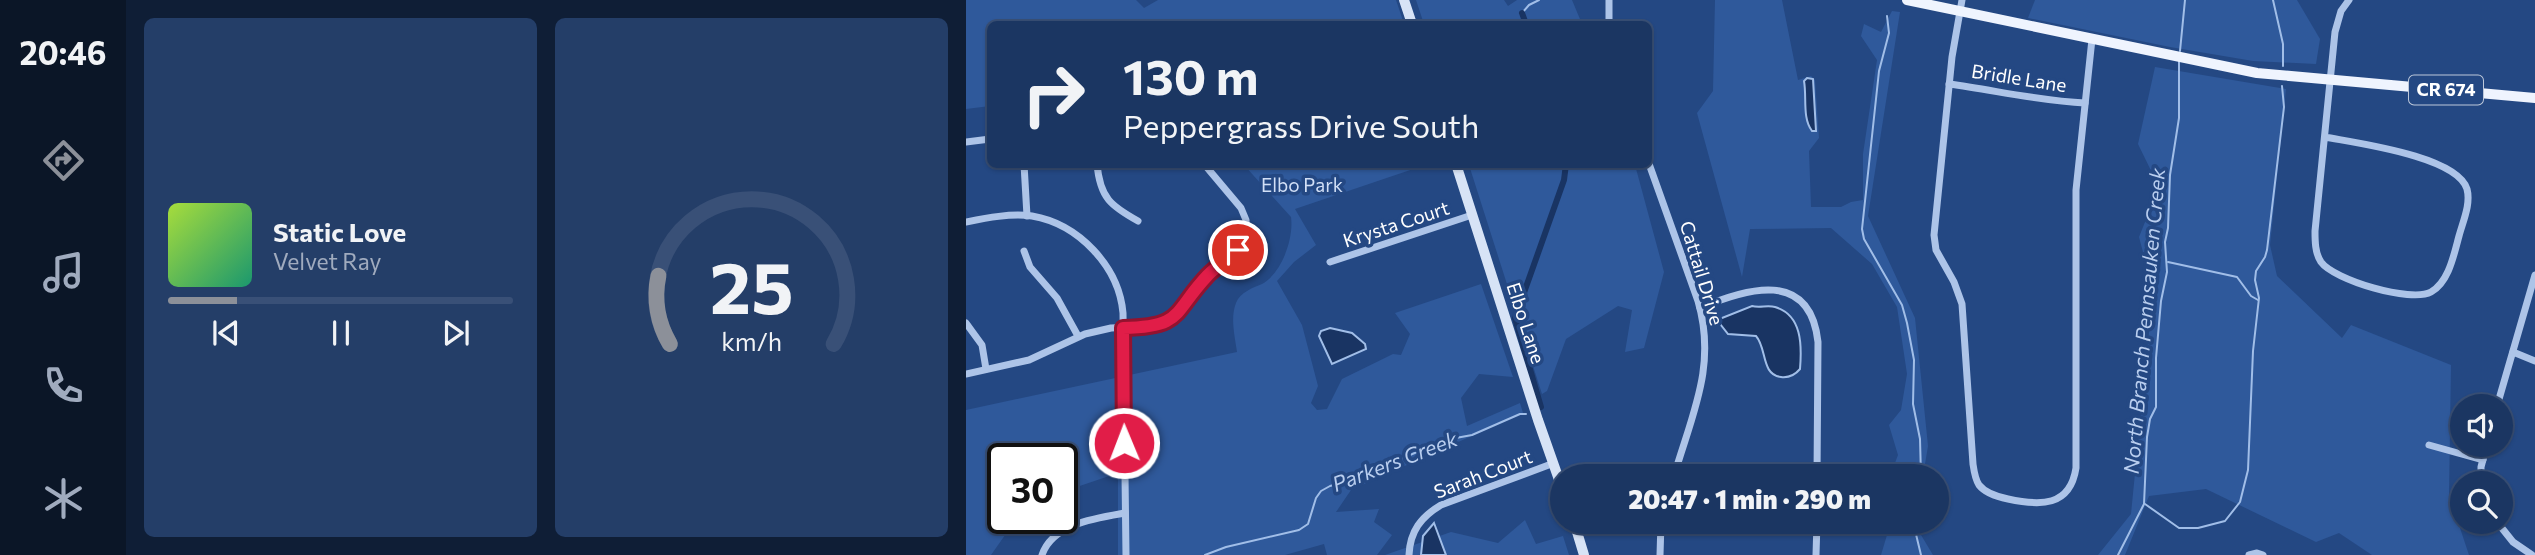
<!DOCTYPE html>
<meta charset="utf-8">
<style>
:root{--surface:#1b3662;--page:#243e68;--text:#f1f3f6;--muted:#a0abbe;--line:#395077;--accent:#8c9099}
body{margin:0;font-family:Commissioner,sans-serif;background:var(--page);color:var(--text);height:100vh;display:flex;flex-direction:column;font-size:26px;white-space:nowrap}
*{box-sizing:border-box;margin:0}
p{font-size:23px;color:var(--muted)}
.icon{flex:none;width:38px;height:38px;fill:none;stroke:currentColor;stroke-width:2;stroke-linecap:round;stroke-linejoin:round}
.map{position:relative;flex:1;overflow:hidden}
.sheet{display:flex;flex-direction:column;gap:18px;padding:18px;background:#0f1e36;width:840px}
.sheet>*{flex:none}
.banner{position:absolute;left:21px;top:21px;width:665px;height:147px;border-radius:10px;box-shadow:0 2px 5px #0004,0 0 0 2px var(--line);background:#1b3662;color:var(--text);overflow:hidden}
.controls{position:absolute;left:1484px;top:394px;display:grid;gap:14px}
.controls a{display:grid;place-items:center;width:63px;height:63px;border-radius:50%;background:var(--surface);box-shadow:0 2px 5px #0004,0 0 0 2px var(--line);font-size:35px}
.speed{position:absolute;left:21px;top:443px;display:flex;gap:14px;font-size:35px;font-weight:700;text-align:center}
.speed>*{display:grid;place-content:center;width:91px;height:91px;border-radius:50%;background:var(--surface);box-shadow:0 2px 5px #0004,0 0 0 2px var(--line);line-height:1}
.speed .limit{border:4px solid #111;border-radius:10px;background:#fff;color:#111}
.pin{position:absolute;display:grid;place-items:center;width:60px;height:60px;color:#fff;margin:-30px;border:4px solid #fff;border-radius:50%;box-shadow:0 2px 7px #0007}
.me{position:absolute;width:77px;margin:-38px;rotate:359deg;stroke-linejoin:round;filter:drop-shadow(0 0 5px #0008)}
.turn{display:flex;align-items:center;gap:24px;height:147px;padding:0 21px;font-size:32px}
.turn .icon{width:91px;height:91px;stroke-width:2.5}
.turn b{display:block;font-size:49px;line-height:60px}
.sheet .tile{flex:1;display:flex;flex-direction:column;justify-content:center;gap:10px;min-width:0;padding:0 24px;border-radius:10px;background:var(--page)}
.sheet .dial{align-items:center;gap:0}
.dial svg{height:182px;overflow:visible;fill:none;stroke:var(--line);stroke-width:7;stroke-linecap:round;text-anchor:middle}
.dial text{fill:var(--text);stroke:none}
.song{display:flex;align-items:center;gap:21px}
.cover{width:84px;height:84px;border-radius:10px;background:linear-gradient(135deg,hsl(80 70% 55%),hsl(160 70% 35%))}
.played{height:7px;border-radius:4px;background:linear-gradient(90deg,var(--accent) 20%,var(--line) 20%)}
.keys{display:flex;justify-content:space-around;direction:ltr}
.sheet .tiles{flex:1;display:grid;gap:18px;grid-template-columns:repeat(2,1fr)}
.trip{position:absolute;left:584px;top:464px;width:399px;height:70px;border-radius:35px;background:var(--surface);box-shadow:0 2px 5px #0004,0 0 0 2px var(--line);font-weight:800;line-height:70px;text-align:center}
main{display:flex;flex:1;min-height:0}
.tabs{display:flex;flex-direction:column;width:126px;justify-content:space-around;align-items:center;background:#0b1627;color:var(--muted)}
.tabs .icon{width:49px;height:49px}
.tabs .on{color:var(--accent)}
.tabs b{font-size:32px;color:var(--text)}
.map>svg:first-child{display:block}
</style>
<main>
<nav class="tabs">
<b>20:46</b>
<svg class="icon on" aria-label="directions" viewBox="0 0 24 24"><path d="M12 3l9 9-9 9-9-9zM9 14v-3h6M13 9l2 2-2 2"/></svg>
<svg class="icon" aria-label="music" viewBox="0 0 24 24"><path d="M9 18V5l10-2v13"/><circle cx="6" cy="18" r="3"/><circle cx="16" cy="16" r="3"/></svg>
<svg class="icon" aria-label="phone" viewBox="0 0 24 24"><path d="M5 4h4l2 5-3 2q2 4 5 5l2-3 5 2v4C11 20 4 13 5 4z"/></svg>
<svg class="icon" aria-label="climate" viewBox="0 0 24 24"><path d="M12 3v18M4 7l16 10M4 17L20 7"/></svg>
</nav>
<section class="sheet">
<div class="tiles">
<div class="tile">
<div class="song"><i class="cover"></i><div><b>Static Love</b><p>Velvet Ray</p></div></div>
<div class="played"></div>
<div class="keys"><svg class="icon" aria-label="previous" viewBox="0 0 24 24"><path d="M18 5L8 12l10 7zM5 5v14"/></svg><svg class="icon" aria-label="pause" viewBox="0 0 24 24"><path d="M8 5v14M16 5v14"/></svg><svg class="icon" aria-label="next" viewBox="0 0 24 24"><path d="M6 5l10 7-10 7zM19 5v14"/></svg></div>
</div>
<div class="tile dial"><svg viewBox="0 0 100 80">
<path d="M14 69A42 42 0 1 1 86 69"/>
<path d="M14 69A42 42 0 0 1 9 39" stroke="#8c9099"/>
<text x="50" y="56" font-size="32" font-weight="700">25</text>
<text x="50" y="72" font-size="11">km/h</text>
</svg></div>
</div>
</section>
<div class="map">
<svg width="1569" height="555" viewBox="0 0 1569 555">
<rect width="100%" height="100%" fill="#244883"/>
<!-- green -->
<g fill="#2f599b">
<polygon points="0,0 170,0 178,8 192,0 430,0 438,24 24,24 24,106 0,109"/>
<polygon points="450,0 538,0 542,6 551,0 606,0 616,24 458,24"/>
<polygon points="749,0 816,0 832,80 845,76 849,80 853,138 843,151 845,207 875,207 885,202 897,200 897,154 911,60 895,36 898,24 915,32 926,11 934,12 902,216 949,318 962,446 957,476 924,476 932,455 923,425 935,410 941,374 931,307 906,264 865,228 784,229 776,277 731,113 747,91"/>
<polygon points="1069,0 1331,0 1354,39 1350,64 1287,61 1204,47 1062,18"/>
<polygon points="1189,67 1320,89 1304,245 1311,276 1376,338 1385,325 1485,365 1483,495 1503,555 1406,555 1373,533 1350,542 1240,489 1183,496 1159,555 1132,555 1165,514 1187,290 1173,237 1193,187 1172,144"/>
<path d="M462 164 329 209 350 245 328 262 311 281 336 325 352 386 345 403 351 410 361 409 376 379 427 354 435 355 444 334 429 313 515 284 547 377 513 374 495 398 501 426 554 403 557 413 385 490 370 512 413 509 408 522 426 535 411 555H361L358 544 319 555H152V473L96 492V458H37V518H55L44 528 25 555H0V410L271 352C269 337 264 318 270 303 274 292 287 288 296 284 316 273 328 238 325 217L278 165Z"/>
<polygon points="503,165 669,165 698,272 678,348 659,352 666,310 652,306 600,339 581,391 576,394"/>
<polygon points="559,520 570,544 597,536 603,555 419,555 485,532 532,543"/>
<polygon points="919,522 949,522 949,525 967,555 915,555 921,535"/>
</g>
<!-- water -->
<g fill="#193463" stroke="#a1bee8" stroke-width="2">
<path d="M841 78 847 79 850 131H846C836 118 841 97 838 81Z"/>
<path d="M786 306C793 308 802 305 809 307 836 315 836 345 834 369 829 375 823 378 815 377 795 375 801 348 790 336L762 334 751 320Z"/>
<polygon points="364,328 386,333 399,344 400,349 366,364 353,336 355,331"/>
<polygon points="468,523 480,555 455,555 457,536"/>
</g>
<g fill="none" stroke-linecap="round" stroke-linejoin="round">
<!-- stream -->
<g stroke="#a1bee8" stroke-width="2">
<polyline points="1307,0 1317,44 1317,66"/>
<polyline points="556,13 563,5 573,0"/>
<polyline points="921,16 923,33 913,71 896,229 898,239 936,305 941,323 948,360 947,404 954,439 955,476"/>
<polyline points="1214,51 1219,0"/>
<polyline points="1202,262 1271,277 1285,296 1292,300"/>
<polyline points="1179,504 1213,528 1232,528 1259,521 1274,502 1282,470 1287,351 1293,298 1289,280 1290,271 1299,257 1301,250 1318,107 1316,86"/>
<polyline points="947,522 955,555"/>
<polyline points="239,555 260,547 333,530 342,524 350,498 355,491 364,486 388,479 479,440 506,435 554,414 560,414"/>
<polyline points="1152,555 1178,504 1181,437 1184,419 1190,407 1190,358 1195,301 1201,272 1199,242 1202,228 1204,175 1213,118 1213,60"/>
</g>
<!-- canal -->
<g stroke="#193463" stroke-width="6">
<polyline points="556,13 560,24"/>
<polyline points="575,407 549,318 598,180 600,164"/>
</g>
<!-- street -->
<g stroke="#adc4e8" stroke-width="7">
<polyline points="643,0 643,24"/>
<path d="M996 0 986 57 968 235 970 250 988 282 996 304 1007 464C1008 471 1009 479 1013 485 1020 494 1032 497 1042 499 1074 506 1104 507 1110 468V190L1126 39"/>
<path d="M983 84C1028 90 1073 101 1119 103"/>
<path d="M1359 137C1390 143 1491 156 1501 189 1505 204 1497 221 1493 236 1488 254 1483 282 1465 292 1445 303 1368 280 1355 262 1349 253 1349 241 1349 231L1369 32 1375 11 1383 0"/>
<polyline points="0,142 24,139"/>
<path d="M682 161 732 301C751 366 726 414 708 476"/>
<polyline points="58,164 61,216"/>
<path d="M131 164C134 198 145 206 172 221"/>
<path d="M0 222C20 218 45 213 66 216 113 224 153 267 157 313L160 555"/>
<polyline points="58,251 64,267 91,298 112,336"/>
<polyline points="364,262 506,215"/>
<path d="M734 308C781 288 844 269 852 342L851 476"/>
<polyline points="0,323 16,345 20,369"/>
<polyline points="1547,352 1569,361"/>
<polyline points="0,374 63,360 119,334 145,328 189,326 208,316 240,277 272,250 280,232 280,220 275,208 238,164"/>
<polyline points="1531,406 1569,275"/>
<polyline points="1463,445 1517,460"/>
<polyline points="1515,483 1515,467 1521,444"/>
<polyline points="1531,522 1547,542 1566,555"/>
<path d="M76 555C86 524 130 518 159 513"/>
<path d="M443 555C444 531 455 517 475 505L588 463"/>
<polyline points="694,555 695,522"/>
<polyline points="850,555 851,522"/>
<polyline points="1283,555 1291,553 1297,555"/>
</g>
<!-- secondary -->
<g stroke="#d7e3f6" stroke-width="10">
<polyline points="438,0 446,24"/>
<polyline points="490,164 572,420 597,491"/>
<polyline points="608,522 618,555"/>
</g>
<!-- primary -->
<polyline stroke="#eff4fe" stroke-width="10" points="941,0 1291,73 1569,98"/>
</g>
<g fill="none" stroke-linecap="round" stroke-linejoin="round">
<defs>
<path id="route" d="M158 443 157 328C218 327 206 313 242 275 251 266 262 259 272 250"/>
</defs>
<!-- route casing -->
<use href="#route" stroke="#92132f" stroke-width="18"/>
<!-- route -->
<use href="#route" stroke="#e11d48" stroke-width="12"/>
</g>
<g text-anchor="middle" stroke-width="7" stroke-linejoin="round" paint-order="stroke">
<!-- shield labels -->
<rect fill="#244883" stroke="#bdc8da" stroke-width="2" x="1443" y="75.5" width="74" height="29" rx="5"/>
<g font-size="18" font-weight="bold" fill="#fff">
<text x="1480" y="96">CR 674</text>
</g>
<!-- street labels -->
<g font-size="19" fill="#fff" stroke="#244883">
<text transform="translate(1053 78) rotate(9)" y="7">Bridle Lane</text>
<text transform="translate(430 224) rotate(-18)" y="7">Krysta Court</text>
<text transform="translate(736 273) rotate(73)" y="7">Cattail Drive</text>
<text transform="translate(560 323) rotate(72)" y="7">Elbo Lane</text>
<text transform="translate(517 474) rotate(-21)" y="7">Sarah Court</text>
</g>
<!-- park labels -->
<g font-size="19" fill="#d1dff6" stroke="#244883">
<text x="336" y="192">Elbo Park</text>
</g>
<!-- water labels -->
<g font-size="21" font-style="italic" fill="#b9ceef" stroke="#244883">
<text transform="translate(1179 321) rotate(-85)" y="7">North Branch Pennsauken Creek</text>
<text transform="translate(429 462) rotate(-21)" y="7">Parkers Creek</text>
</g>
</g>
</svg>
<div class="controls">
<a><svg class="icon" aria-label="sound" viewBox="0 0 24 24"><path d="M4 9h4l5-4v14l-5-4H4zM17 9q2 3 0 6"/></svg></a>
<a><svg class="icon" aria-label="search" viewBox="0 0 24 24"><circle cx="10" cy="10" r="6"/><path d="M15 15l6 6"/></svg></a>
</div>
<div class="speed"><div class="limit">30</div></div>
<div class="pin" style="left:272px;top:250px;background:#d93025"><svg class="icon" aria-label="arrive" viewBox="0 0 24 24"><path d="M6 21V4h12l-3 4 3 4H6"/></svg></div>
<svg class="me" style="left:158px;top:443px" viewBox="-20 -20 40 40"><circle r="17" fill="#e11d48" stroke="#fff" stroke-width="3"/><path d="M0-11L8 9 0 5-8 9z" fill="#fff"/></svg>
<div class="trip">20:47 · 1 min · 290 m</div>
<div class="banner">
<div class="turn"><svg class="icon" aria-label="right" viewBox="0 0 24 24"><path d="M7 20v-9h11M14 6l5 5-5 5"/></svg><div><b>130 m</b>Peppergrass Drive South</div></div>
</div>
</div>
</main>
